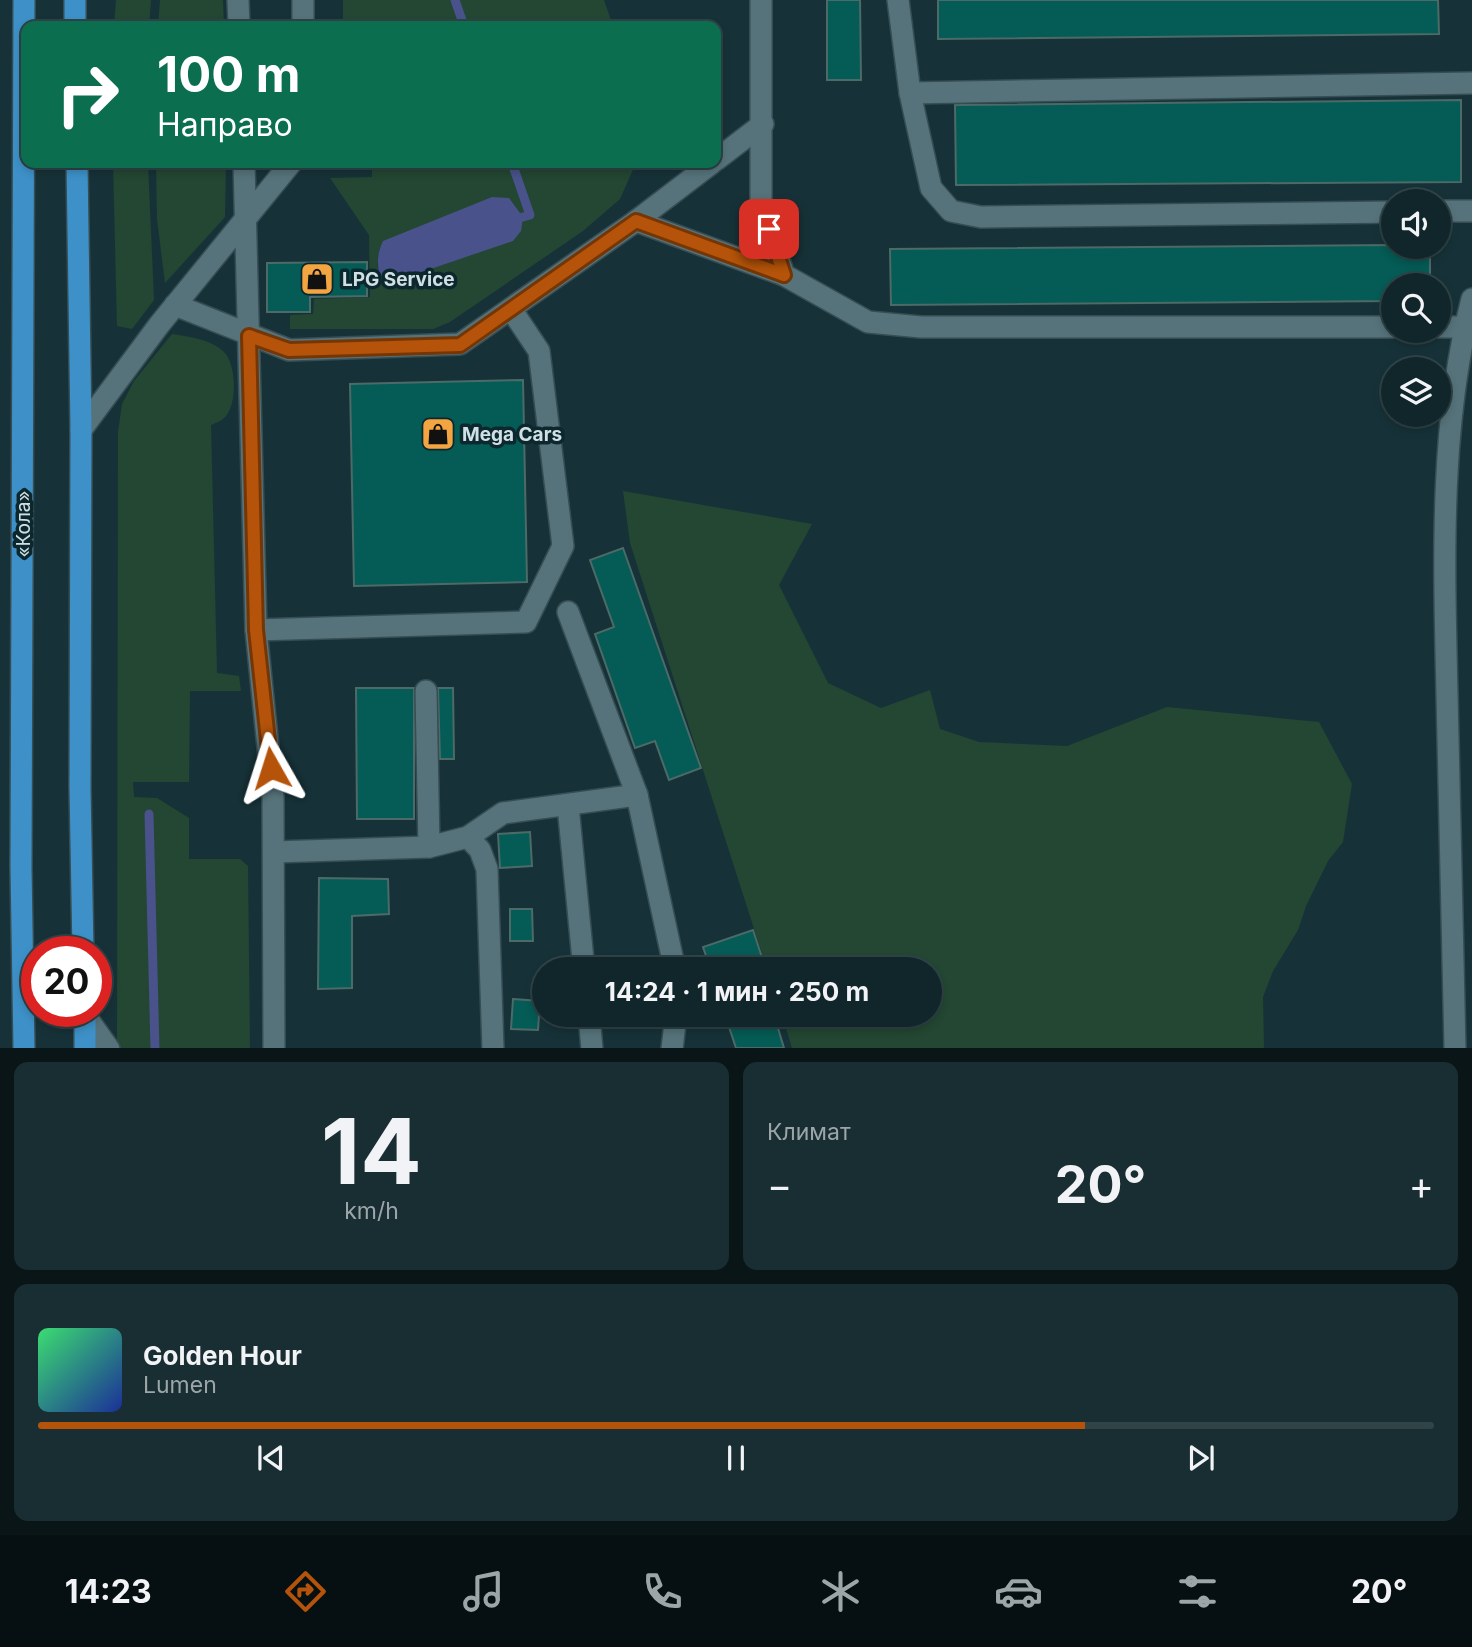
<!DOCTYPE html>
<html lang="ru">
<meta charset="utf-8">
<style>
:root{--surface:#10262a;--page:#192e32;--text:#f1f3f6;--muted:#9ca5a8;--line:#304347;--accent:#b45309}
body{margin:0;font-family:Inter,sans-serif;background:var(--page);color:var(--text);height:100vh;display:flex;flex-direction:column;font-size:26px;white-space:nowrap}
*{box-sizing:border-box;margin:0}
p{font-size:23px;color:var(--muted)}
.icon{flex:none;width:38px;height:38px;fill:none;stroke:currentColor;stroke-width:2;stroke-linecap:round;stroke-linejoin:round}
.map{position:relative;height:1048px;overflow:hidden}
.side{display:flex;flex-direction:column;gap:14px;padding:14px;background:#091517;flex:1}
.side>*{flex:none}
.top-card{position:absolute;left:21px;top:21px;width:700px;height:147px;border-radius:14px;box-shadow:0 4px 10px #0003,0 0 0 2px var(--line);background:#0b6e4f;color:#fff;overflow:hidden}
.controls{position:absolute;left:1381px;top:189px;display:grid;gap:14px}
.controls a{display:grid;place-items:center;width:70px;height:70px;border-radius:50%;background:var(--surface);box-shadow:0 4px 10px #0003,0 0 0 2px var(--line);font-size:35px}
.speed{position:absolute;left:21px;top:936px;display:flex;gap:14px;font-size:35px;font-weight:700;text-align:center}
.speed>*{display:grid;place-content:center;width:91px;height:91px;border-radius:50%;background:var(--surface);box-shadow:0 4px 10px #0003,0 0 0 2px var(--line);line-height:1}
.speed .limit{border:10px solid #d22;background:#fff;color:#111}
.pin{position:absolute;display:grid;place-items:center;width:60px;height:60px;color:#fff;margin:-30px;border-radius:14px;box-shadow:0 4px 10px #0006}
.me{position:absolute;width:77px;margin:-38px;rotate:354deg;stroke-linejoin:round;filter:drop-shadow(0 0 5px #0008)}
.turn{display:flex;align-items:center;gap:24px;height:147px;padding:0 21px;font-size:32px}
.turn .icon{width:91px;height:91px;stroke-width:2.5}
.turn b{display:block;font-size:49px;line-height:60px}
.big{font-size:52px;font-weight:700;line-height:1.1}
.side .widget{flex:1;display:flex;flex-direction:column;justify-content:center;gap:10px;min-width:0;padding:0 24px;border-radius:14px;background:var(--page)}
.side .dial{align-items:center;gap:0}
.dial b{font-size:91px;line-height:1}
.song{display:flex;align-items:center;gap:21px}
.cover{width:84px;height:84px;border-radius:10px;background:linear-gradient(135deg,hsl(140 70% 55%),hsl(230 70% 35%))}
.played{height:7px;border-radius:4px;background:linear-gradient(90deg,var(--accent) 75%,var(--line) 75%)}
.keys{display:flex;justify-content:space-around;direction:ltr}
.heat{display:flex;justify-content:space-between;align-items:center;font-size:38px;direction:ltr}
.side .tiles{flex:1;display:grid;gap:14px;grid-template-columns:1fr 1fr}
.widget:last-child{grid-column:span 2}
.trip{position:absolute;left:532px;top:957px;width:410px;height:70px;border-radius:35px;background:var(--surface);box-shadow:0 4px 10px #0003,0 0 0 2px var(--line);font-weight:700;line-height:70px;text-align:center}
.dock{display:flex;height:112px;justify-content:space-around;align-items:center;background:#060f11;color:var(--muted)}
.dock .icon{width:49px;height:49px}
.dock .on{color:var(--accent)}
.dock b{font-size:32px;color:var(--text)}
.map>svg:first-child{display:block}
</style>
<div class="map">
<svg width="1472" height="1049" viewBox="0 0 1472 1049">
<rect width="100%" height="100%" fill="#163238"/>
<!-- green -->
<g fill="#234732" fill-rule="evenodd">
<polygon points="116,0 151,0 149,26 114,26"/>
<polygon points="160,0 223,0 224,26 158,26"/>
<polygon points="343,0 604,0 613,26 343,26"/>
<polygon points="113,163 148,163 154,300 132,329 117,326"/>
<polygon points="156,163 226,163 225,217 165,283 157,219"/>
<path d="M372 163H636L620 199 583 231 450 322 433 329H290V315L313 314 314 299 370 297 369 235 330 178 372 177ZM384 241 431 271 404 278 393 286 384 288C376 270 375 258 384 241Z"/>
<path d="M172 334C190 337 210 339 223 351 236 362 237 399 228 413 224 420 218 422 211 425L217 673 239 676 241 691H190L189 782H133L134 797 157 798 189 818V859H240L248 866 250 1048 117 1049 118 432 122 404 134 381Z"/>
<polygon points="623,491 812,524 779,585 828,683 881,708 930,690 940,729 979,742 1067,746 1167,707 1319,722 1352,784 1343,842 1328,861 1306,906 1298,930 1273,971 1263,997 1264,1048 792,1048 782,1015 929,1015 929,970 767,969 630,543"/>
</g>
<!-- water -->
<path fill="#49528a" d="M492 197 509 198 523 217 521 231 513 241 404 278 393 286 384 288C377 271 375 258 383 241Z"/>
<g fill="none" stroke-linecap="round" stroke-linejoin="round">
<!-- stream -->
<g stroke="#49528a" stroke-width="9">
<polyline points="455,0 464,26"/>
<polyline points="512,163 530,215 523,217"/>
<polyline points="149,814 155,1049"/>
</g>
</g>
<!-- building -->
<g fill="#055b55" stroke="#4c6a67" stroke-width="2">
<polygon points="827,0 860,0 861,80 827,80"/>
<polygon points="938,0 1438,0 1439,34 938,39"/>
<polygon points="1461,100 1461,182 956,185 955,105"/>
<polygon points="1393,245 1430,247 1430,285 1393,285 1393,301 891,305 890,249"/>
<polygon points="367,262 367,296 310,297 310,312 267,312 267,263"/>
<polygon points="523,380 527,582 354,586 350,384"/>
<polygon points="623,548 701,768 669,780 655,741 635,748 595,634 614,627 590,560"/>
<polygon points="356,688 414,688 414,819 357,819"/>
<polygon points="438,688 453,688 454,759 440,759"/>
<polygon points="530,832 532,866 500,868 498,834"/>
<polygon points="319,878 388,879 389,914 352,916 352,988 318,989"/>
<polygon points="510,909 532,909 533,941 510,941"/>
<polygon points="753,930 766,970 711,970 703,947"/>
<polygon points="513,999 540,1001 538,1030 511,1029"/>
<polygon points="725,1015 774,1015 784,1048 736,1048"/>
</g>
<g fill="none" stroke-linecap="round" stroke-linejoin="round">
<defs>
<g id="minor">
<polyline points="238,0 239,26"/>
<polyline points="761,0 761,205 784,275 868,322 921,327 1393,327"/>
<polyline points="898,0 910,93 931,188 951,211 981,217 1393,212"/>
<polyline points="303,26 303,0"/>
<polyline points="910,93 1472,83"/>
<polyline points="716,160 763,124"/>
<polyline points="244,163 256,630 273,796 274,1049"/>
<polyline points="1438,211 1472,211"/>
<polyline points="636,221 784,275"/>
<polyline points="175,305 289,350 460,344 636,221 712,163"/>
<polyline points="1438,327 1465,327"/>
<polyline points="81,430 159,325 291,163"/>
<polyline points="568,612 637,795 675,970"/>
<polyline points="256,630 526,622 563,546 539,351 511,309"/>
<polyline points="426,691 429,847"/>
<polyline points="568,806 584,970"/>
<polyline points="468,837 480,850 487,869 493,1049"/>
<polyline points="274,852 429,847 468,837 503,813 637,795"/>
<polyline points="85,1015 109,1049"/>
<polyline points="589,1015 592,1049"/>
<polyline points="672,1049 676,1015"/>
<path d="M1455 1049C1452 930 1449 812 1447 694 1444 563 1439 426 1472 299"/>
</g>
<g id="major">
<polyline points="24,0 21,868 24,1049"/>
<polyline points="75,0 75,26"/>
<polyline points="77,163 81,430 80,788 83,952"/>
<polyline points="85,1012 85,1049"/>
</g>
</defs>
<!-- minor casing -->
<use href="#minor" stroke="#364d53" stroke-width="24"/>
<!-- major casing -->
<use href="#major" stroke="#364d53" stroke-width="24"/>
<!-- minor -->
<use href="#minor" stroke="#56737b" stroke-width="21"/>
<!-- major -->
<use href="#major" stroke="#3d91c8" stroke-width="21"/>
</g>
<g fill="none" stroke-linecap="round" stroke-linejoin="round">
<defs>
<polyline id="route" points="271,768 256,630 249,336 289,350 460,345 636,221 784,275 769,229"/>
</defs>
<!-- route casing -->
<use href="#route" stroke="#753606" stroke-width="18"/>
<!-- route -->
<use href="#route" stroke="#b45309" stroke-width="12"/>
</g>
<!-- icons -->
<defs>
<symbol id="shop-square" viewBox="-11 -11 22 22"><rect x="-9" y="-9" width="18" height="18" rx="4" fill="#f2a541" stroke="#0c282e"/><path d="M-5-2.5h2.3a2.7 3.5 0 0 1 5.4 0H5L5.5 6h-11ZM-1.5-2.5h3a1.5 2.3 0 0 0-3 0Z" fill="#111"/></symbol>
</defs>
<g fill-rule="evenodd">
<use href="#shop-square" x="298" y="260" width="38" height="38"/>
<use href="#shop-square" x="419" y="415" width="38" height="38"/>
</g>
<g text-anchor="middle" stroke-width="7" stroke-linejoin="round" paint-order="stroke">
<!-- poi labels -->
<g font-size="19" font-weight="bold" fill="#d0e0e4" stroke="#0c282e" text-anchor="start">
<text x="342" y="286">LPG Service</text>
<text x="462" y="441">Mega Cars</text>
</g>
<!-- street labels -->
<g font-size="19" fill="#d0e0e4" stroke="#0c282e">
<text transform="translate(23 524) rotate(-90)" y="7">«Кола»</text>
</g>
</g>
</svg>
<div class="controls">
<a><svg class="icon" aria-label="sound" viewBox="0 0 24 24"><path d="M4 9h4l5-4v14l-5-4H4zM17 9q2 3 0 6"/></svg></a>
<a><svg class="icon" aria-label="search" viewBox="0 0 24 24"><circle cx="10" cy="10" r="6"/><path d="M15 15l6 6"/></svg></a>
<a><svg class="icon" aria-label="layers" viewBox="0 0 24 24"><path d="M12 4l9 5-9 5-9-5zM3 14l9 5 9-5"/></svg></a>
</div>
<div class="speed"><div class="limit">20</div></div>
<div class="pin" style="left:769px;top:229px;background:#d93025"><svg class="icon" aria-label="arrive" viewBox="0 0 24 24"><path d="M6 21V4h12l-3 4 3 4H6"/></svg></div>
<svg class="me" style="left:271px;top:768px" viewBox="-20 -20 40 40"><path d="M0-17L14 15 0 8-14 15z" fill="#b45309" stroke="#fff" stroke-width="4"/></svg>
<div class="trip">14:24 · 1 мин · 250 m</div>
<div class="top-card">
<div class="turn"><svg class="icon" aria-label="right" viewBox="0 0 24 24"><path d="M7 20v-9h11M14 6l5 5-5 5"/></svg><div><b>100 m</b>Направо</div></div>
</div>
</div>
<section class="side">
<div class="tiles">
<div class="widget dial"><b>14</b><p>km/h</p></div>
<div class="widget"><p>Климат</p>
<div class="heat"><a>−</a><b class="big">20°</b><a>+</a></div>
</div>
<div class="widget">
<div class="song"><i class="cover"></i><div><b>Golden Hour</b><p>Lumen</p></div></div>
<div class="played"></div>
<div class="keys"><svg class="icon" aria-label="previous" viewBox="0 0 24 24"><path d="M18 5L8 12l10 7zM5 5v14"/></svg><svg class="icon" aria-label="pause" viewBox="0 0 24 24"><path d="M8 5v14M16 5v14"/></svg><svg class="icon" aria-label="next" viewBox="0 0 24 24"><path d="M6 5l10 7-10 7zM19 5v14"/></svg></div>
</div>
</div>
</section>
<nav class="dock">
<b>14:23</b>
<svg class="icon on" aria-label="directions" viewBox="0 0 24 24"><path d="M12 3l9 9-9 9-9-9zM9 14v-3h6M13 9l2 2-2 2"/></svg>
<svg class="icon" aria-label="music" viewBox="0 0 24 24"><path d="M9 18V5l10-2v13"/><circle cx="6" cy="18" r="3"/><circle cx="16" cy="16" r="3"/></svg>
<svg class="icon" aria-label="phone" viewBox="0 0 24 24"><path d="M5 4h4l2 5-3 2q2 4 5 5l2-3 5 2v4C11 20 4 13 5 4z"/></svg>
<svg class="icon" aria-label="climate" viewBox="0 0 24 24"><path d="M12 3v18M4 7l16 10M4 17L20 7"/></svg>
<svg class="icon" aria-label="car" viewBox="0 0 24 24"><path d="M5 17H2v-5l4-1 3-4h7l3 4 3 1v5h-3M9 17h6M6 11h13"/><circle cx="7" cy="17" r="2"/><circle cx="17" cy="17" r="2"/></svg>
<svg class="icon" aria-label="filters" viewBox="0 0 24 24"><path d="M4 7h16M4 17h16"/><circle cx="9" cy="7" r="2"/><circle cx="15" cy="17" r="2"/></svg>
<b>20°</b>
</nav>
